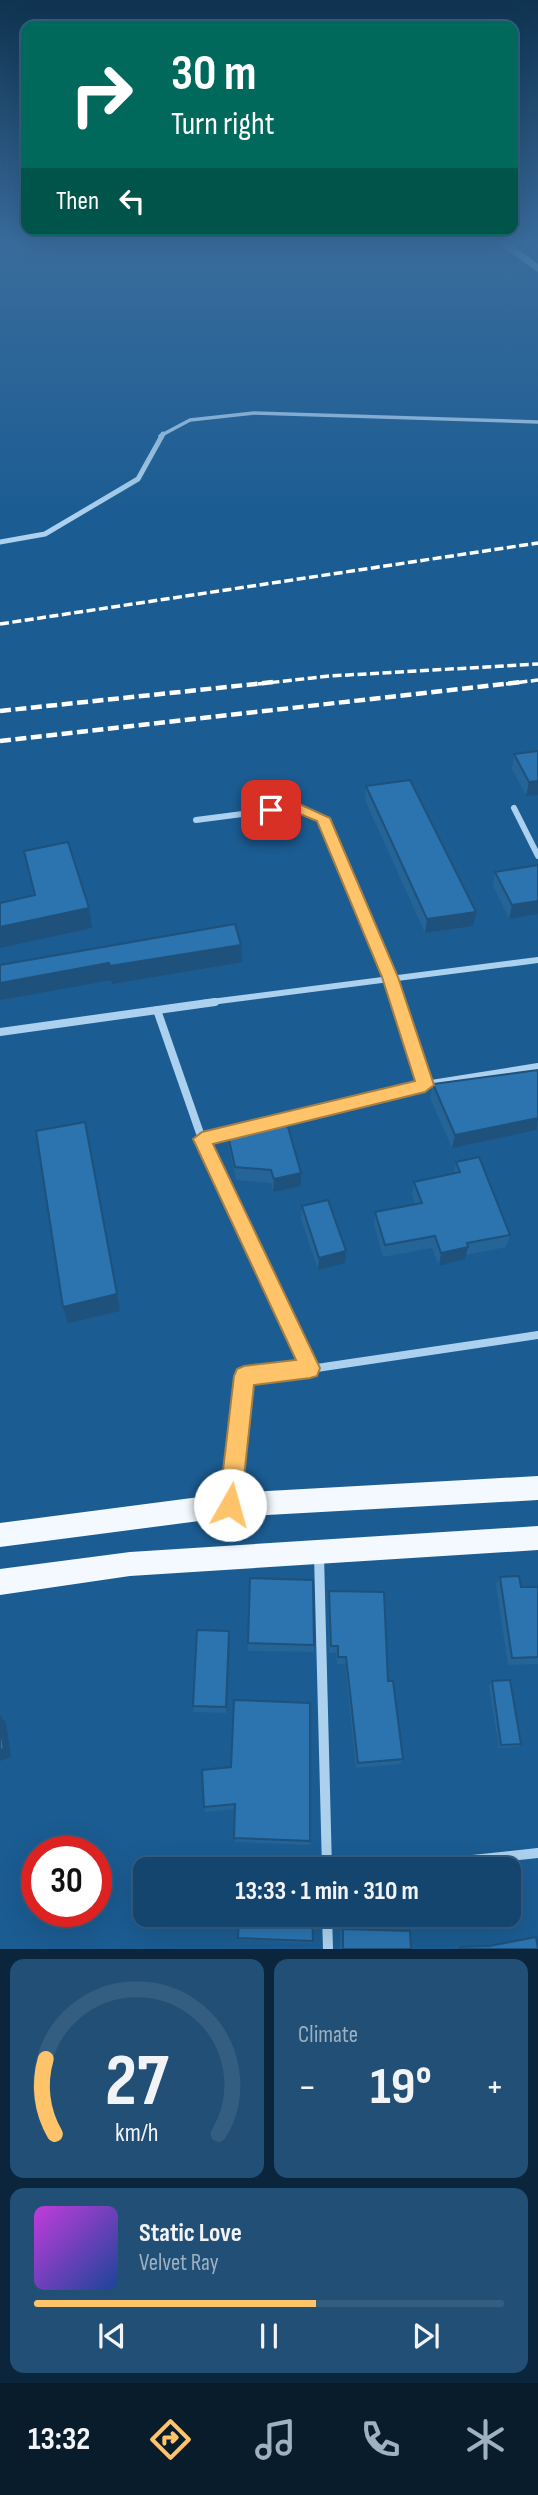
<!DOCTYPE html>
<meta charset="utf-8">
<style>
:root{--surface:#14456e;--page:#214f76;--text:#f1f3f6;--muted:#9db1c2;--line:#335d81;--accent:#ffc469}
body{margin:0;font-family:"Sofia Sans Condensed",sans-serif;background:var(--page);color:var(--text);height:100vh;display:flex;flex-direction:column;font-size:26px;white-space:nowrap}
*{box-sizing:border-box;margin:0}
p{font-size:23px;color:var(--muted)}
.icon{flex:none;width:38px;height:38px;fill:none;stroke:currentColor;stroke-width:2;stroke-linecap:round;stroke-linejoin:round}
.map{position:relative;height:1949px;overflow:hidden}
.panel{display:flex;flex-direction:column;gap:10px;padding:10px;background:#0b263c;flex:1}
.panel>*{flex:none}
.hud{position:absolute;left:21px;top:21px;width:497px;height:214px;border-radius:14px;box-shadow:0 7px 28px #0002,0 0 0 2px var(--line);background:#00695c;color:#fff;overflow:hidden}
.speed{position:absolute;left:21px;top:1836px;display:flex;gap:14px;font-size:35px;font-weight:700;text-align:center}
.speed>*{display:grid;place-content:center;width:91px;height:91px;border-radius:50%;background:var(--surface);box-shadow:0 7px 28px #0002,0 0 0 2px var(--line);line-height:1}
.speed .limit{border:10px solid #d22;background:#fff;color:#111}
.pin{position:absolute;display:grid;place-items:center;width:60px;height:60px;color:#fff;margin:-30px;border-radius:14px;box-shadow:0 4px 10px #0006}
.me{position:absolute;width:77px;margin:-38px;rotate:7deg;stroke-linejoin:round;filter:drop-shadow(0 0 5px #0008)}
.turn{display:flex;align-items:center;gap:24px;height:147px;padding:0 35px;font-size:32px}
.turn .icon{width:91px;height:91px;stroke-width:2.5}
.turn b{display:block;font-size:49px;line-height:60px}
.then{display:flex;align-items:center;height:66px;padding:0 35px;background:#0003;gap:14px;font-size:26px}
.big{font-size:52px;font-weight:700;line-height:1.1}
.panel .tile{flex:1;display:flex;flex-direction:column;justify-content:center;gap:10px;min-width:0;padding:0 24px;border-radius:14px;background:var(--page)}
.panel .dial{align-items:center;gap:0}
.dial svg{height:182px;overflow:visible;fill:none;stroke:var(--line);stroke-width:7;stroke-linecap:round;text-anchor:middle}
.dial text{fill:var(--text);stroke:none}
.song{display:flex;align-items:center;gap:21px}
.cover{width:84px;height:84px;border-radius:10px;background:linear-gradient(135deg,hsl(290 70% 55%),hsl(220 70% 35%))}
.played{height:7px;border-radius:4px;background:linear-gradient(90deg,var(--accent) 60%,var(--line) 60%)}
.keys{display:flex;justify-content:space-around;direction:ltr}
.heat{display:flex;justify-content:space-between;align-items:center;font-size:38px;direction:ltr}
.panel .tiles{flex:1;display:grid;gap:10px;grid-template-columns:1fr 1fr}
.tile:last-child{grid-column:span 2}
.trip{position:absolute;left:133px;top:1857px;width:388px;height:70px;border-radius:14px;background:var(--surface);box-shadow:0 7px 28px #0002,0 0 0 2px var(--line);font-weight:700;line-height:70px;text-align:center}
.tabs{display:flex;height:112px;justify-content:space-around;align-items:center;background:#081c2c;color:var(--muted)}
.tabs .icon{width:49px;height:49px}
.tabs .active{color:var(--accent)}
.tabs b{font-size:32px;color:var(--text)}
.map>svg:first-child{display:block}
</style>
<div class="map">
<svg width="538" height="1949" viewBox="0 0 538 1949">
<rect width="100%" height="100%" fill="#1b5c92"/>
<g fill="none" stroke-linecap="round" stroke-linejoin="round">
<!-- minor-far4 -->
<polyline stroke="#acd1ef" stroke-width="3.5" points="160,436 190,420 254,413 538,422"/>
<!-- minor-far3 -->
<polyline stroke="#acd1ef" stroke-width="5" points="0,542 45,534 138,479 163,434"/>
<!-- minor-far2 -->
<g stroke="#acd1ef" stroke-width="6">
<polyline points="514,808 538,856"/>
<polyline points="196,820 297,807 323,818 399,1003"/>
<polyline points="203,1003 538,960"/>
</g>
<!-- minor-far1 -->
<g stroke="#acd1ef" stroke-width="8">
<polyline points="398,1002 425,1085"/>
<polyline points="157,1010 202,1139 310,1369 538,1335"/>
<polyline points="0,1032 215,1002"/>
<polyline points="255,1127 425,1085 538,1067"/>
<polyline points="202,1139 236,1131"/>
<polyline points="239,1416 244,1376 310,1369"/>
</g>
<!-- minor -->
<g stroke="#acd1ef" stroke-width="10">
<polyline points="230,1500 240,1415"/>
<polyline points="319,1555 327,1869"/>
<polyline points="387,1869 538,1853"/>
<polyline points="327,1914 328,1949"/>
</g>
<!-- tertiary -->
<polyline stroke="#acd1ef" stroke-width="7" points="505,244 538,268"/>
<!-- primary -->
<g fill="#f3f9ff" fill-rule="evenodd">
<polygon points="538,1476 538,1500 230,1517 0,1547 0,1523 230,1493"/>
<polygon points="538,1526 538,1550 130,1576 0,1595 0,1569 130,1552"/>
</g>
<!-- rail-far1 -->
<g stroke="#fff" stroke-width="3.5" stroke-dasharray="9 3.5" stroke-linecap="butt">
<polyline points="0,624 538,543"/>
<polyline points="258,684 330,676 538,664"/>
<polyline points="506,684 538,680"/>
</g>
<!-- rail -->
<g stroke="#fff" stroke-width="4.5" stroke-dasharray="11 4.5" stroke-linecap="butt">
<polyline points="0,711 274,682"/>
<polyline points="0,741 521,682"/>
</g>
</g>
<!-- wall -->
<g fill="#256497">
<polygon points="538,751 526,796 512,769 514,754"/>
<polygon points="366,786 473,926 425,933 365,800"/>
<polygon points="24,851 92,928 0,948 0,903 34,896"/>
<polygon points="538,865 538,914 509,919 493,886 495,872"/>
<polygon points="538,1070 538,1130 452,1148 430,1098 433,1084"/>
<polygon points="227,1131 301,1186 273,1192 271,1183 236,1180 228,1144"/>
<polygon points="456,1162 510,1235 506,1247 466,1255 465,1259 439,1266 432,1248 383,1257 374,1224 375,1212 415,1205 412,1195 414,1182 453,1174"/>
<polygon points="302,1206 345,1263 318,1270 301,1219"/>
<polygon points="500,1577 521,1587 538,1587 538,1664 508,1665 496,1585"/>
<polygon points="329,1591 388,1681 403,1759 400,1764 356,1768 345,1664 337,1664 336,1653 329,1653 328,1599"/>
<polygon points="229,1631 230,1638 227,1713 194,1712 193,1706"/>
<polygon points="248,1643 314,1645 314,1652 248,1651"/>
<polygon points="492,1681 521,1744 518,1747 499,1748 489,1685"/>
<polygon points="202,1770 310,1841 309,1845 235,1842 235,1809 205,1812 204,1807"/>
<polygon points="343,1929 411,1949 340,1949 340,1932"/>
<polygon points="238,1938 313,1941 312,1943 239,1940"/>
</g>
<!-- shaded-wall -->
<g fill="#1e517b">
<polygon points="538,781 538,795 526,796 529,782"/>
<polygon points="538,901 538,914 509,919 512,905"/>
<polygon points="89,908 92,928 0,948 0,927"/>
<polygon points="476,912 473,926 425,933 427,919"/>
<polygon points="241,945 242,962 112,984 110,966"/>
<polygon points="109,963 112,980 0,1000 0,983"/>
<polygon points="538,1118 537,1130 452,1148 455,1135"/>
<polygon points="85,1122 120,1311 68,1323 63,1307"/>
<polygon points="301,1173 301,1186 273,1192 274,1179"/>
<polygon points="468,1247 465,1259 439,1266 441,1253"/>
<polygon points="346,1251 345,1263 318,1270 319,1258"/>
<polygon points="229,1631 230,1638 227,1713 226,1707"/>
<polygon points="0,1715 6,1723 11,1757 0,1761"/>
</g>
<!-- building -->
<g fill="#2b74b0" stroke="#1e517b" stroke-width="2">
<polygon points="538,751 538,781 529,782 514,754"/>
<polygon points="410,780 476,912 427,919 366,786"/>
<polygon points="68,842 89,908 0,927 0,903 35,895 24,851"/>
<polygon points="538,865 538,901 512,905 495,872"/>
<polygon points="235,924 241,945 110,966 109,963 0,983 0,965"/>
<polygon points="538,1070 538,1118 455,1135 433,1084"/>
<polygon points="286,1120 301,1173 274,1179 271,1170 235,1167 227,1131"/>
<polygon points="85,1122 117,1294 63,1307 36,1131"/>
<polygon points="479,1157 510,1235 467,1243 468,1247 441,1253 435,1236 385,1245 375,1212 422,1203 414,1182 460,1172 456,1162"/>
<polygon points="328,1200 346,1251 319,1258 302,1206"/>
<polygon points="519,1576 521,1587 538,1587 538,1657 512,1658 500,1577"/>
<polygon points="250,1578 313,1580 314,1645 248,1643"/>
<polygon points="329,1591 384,1592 388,1681 393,1681 403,1759 358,1763 346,1657 338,1657 338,1646 331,1646"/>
<polygon points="197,1630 229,1631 226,1707 193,1706"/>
<polygon points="510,1680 521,1744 501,1745 492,1681"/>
<polygon points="234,1700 310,1703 310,1841 234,1838 235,1804 204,1807 202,1770 231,1767"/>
<polygon points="0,1724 4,1749 0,1750"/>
<polygon points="239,1914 312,1914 313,1941 238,1938"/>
<polygon points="343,1929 410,1931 411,1949 343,1949"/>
<polygon points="536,1937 538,1949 460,1949 460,1947 489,1946"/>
</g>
<!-- sky -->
<linearGradient id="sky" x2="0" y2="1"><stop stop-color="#0f3350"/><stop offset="0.47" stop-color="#396c9d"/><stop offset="1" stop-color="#396c9d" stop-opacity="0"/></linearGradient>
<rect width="538" height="516" fill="url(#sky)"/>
<!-- route -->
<polygon fill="#ffc469" stroke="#a67f44" stroke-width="2" points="297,803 330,818 398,977 434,1085 425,1092 213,1144 320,1368 317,1376 310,1378 254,1385 241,1505 237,1512 230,1516 222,1512 219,1505 234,1376 237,1369 244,1366 296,1360 193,1139 202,1132 415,1081 382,977 317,821 295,812 271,815 264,810 271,806"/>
</svg>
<div class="speed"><div class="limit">30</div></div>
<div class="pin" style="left:271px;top:810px;background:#d93025"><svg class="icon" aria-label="arrive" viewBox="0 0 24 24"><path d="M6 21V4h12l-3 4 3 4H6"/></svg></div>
<svg class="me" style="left:230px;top:1505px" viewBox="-20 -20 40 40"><circle r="19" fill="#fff"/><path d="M0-13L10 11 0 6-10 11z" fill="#ffc469"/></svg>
<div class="trip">13:33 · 1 min · 310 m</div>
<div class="hud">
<div class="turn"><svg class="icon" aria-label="right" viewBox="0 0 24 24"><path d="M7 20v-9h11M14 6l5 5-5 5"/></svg><div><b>30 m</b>Turn right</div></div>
<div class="then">Then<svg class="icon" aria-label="left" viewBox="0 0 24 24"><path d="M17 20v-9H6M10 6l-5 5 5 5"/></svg></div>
</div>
</div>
<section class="panel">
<div class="tiles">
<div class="tile dial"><svg viewBox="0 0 100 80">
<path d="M14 69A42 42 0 1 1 86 69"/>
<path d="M14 69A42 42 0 0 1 10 36" stroke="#ffc469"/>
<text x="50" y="56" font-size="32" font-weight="700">27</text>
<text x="50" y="72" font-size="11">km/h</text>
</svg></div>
<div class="tile"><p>Climate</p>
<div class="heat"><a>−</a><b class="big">19°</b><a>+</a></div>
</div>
<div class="tile">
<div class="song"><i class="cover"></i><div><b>Static Love</b><p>Velvet Ray</p></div></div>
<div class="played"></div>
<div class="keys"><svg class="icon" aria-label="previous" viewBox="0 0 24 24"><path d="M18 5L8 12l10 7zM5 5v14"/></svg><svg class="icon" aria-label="pause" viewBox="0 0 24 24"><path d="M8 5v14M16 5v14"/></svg><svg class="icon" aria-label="next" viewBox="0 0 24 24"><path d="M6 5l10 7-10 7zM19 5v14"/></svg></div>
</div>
</div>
</section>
<nav class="tabs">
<b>13:32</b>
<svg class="icon active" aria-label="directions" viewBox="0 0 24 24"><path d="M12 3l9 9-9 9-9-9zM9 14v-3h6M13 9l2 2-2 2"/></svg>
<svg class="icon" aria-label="music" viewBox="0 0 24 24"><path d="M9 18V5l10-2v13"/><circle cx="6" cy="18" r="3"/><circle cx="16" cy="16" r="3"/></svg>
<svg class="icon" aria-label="phone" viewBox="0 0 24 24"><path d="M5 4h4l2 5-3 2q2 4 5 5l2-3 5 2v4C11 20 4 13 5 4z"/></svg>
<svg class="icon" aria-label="climate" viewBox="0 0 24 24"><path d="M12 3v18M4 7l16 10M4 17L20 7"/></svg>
</nav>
